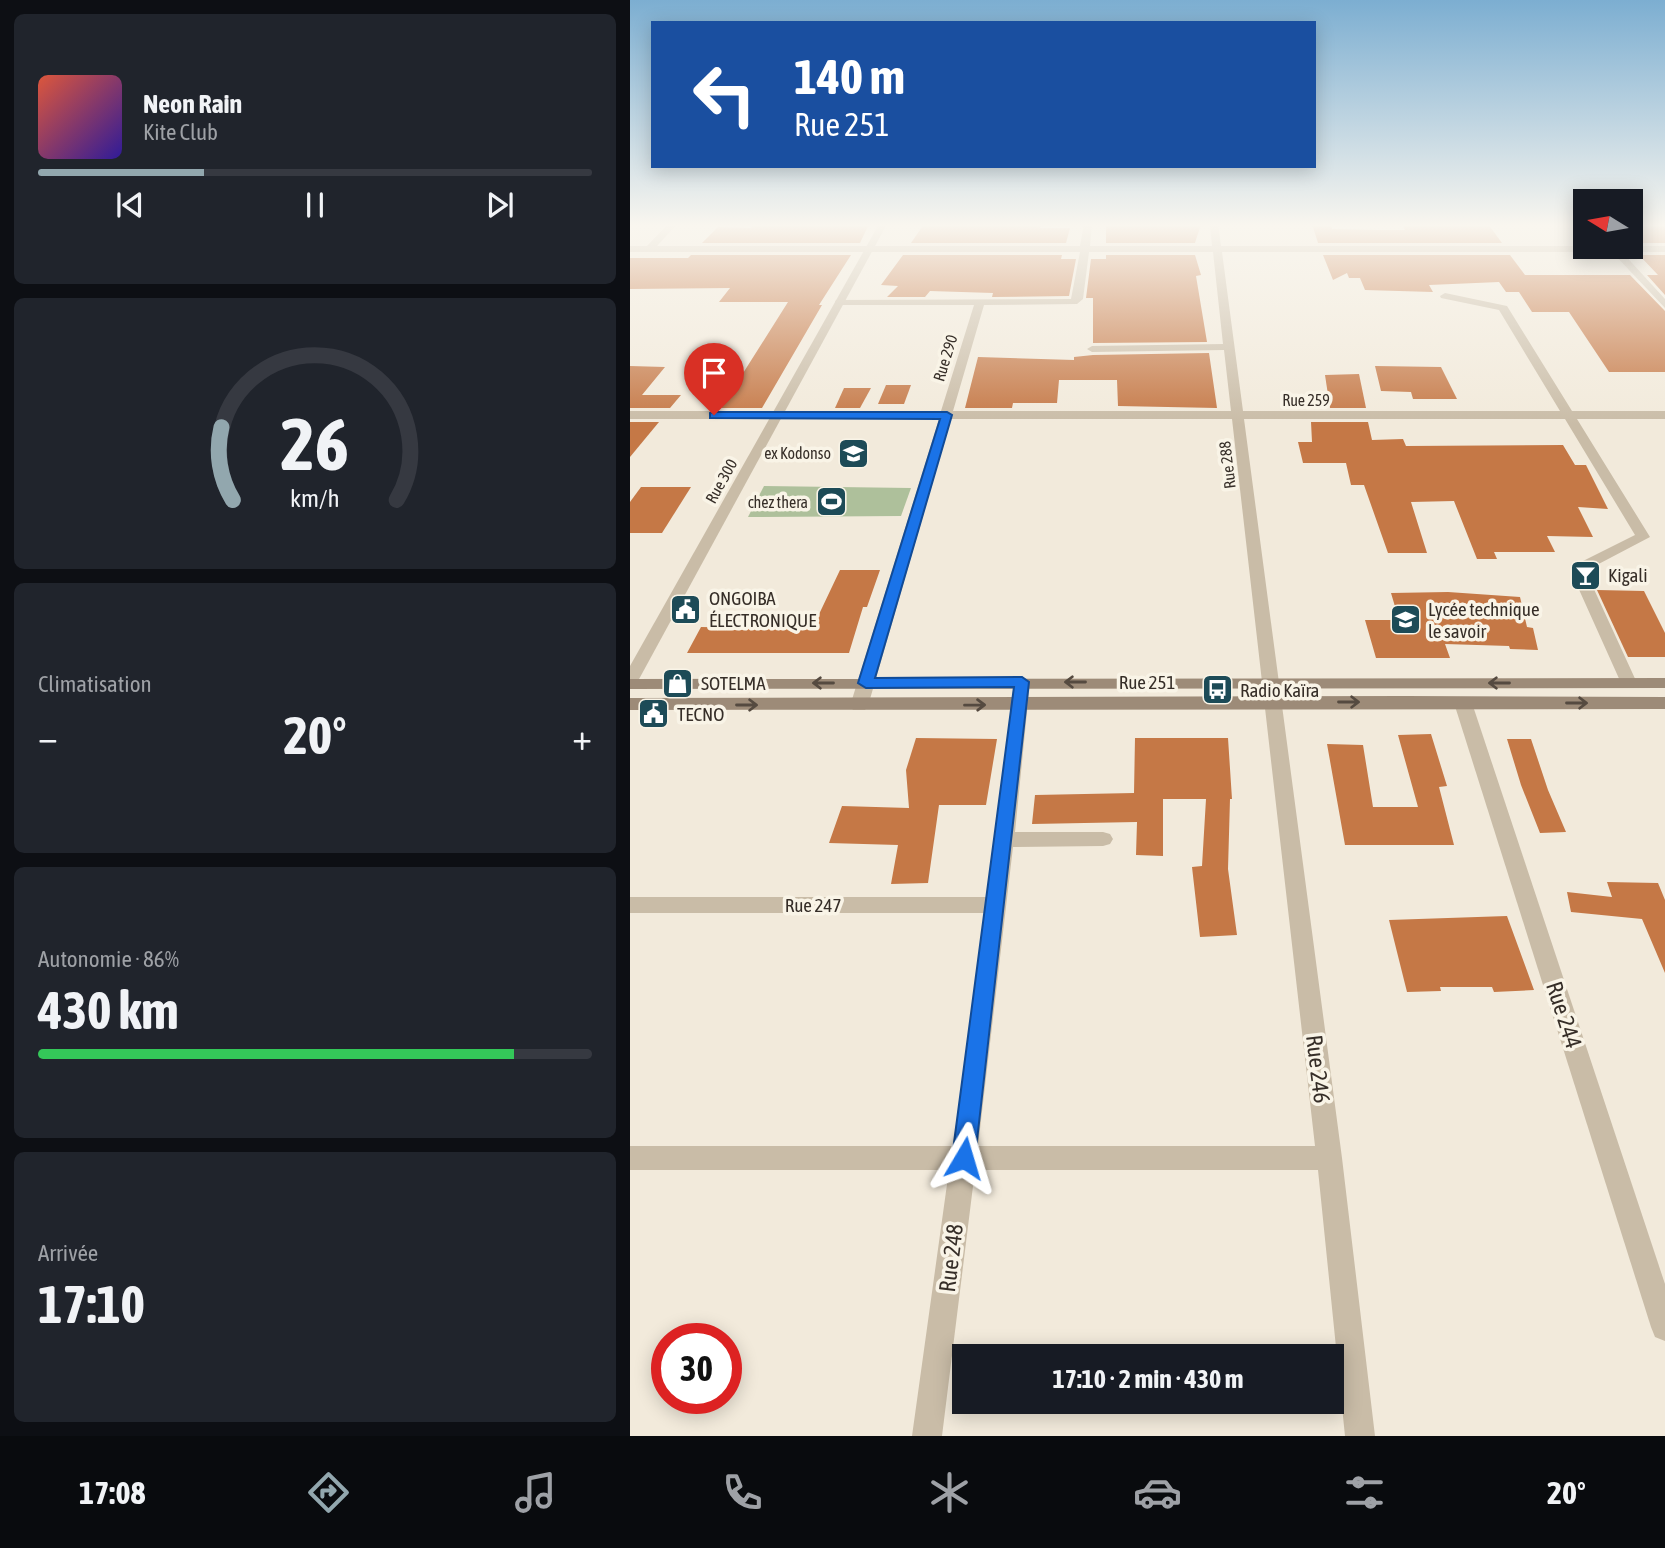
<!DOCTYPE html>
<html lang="fr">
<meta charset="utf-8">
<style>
:root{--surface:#171b24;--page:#20242c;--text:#f1f3f6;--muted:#9ea1a6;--line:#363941;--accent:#92a7ae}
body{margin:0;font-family:"Asap Condensed",sans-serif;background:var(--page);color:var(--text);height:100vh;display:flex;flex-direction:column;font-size:26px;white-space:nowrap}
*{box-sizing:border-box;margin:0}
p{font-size:23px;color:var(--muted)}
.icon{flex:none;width:38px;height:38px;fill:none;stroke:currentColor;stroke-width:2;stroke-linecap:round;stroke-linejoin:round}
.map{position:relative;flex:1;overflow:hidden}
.sheet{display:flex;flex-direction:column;gap:14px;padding:14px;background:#0d0f14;width:630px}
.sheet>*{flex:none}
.top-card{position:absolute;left:21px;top:21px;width:665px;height:147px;border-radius:0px;box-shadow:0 4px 18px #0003;background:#1a4fa0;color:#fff;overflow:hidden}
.needle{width:46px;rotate:281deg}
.buttons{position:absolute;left:943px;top:189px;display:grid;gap:14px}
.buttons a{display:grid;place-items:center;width:70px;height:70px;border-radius:0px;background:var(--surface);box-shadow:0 4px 18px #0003;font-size:35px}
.speed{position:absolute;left:21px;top:1323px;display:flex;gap:14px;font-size:35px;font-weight:700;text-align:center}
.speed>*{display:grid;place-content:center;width:91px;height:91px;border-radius:50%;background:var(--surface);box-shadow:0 4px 18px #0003;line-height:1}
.speed .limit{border:10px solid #d22;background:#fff;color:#111}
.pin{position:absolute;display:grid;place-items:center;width:60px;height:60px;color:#fff;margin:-72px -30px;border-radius:50% 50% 50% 0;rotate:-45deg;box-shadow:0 0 7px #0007}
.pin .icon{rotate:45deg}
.me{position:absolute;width:77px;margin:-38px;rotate:7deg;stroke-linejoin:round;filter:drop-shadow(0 0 5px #0008)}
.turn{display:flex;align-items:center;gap:24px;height:147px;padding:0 28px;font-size:32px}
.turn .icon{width:91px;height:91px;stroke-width:2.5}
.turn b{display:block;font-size:49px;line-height:60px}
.big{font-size:52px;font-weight:700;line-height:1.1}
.sheet .tile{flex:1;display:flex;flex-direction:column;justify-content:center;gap:10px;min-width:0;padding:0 24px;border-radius:10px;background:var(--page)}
.sheet .dial{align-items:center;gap:0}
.dial svg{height:182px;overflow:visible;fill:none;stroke:var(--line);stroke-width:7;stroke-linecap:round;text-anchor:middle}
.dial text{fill:var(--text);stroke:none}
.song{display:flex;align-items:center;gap:21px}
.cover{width:84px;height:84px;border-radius:10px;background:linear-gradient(135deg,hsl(10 70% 55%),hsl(250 70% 35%))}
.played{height:7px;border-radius:4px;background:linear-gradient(90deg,var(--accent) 30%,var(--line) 30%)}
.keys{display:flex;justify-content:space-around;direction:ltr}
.heat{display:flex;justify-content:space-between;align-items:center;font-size:38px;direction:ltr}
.charge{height:10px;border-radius:5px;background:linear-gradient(90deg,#34c759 86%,var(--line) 0)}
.trip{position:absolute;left:322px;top:1344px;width:392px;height:70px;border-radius:0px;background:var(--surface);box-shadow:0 4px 18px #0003;font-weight:700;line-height:70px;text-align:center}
.menu{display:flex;height:112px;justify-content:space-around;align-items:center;background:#090b0e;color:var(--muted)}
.menu .icon{width:49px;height:49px}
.menu .on{color:var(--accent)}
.menu b{font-size:32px;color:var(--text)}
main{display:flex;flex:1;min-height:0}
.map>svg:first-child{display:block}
</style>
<main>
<section class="sheet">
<div class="tile">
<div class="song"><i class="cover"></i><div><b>Neon Rain</b><p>Kite Club</p></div></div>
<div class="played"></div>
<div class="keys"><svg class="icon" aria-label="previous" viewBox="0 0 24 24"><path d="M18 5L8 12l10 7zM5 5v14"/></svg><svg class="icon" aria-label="pause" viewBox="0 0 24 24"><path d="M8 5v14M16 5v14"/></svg><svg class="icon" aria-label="next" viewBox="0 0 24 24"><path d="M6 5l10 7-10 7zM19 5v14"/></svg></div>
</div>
<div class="tile dial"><svg viewBox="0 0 100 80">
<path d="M14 69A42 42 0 1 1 86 69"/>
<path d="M14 69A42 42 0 0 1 9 37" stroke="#92a7ae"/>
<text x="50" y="56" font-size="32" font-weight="700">26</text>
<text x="50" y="72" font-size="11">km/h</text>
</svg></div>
<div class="tile"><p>Climatisation</p>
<div class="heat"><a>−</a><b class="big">20°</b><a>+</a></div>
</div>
<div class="tile"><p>Autonomie · 86%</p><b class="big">430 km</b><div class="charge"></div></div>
<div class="tile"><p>Arrivée</p><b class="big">17:10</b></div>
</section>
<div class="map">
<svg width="1035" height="1436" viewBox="0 0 1035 1436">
<rect width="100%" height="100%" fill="#f2eadb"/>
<!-- green -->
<polygon fill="#aec09b" points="134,486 281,488 271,516 118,517"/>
<!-- building -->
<g fill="#c57846">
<polygon points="124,224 239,224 230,243 72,243 88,227 121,228"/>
<polygon points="294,224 411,224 410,228 440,228 436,243 281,243"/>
<polygon points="476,224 571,224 565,243 476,243"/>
<polygon points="682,224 701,224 702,229 747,230 775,230 772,224 858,224 872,243 688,243"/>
<rect x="1001" y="224" width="34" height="19"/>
<polygon points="61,255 221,255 189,305 192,305 132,408 91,408 158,302 89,302 100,288 0,289 0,258 58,258"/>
<polygon points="273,255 432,255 431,259 446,259 439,296 362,297 363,293 300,291 295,297 257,297 268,286 251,285"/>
<polygon points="476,255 565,255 571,275 566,276 577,342 463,343 463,298 456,298 461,259 476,259"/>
<polygon points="693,255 880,255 895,275 1000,275 1035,311 1035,372 979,372 939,312 902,312 889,292 876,292 869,282 799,285 803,292 735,290 730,278 719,278 717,273 703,280"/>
<polygon points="1009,255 1035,255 1035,295 1017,275 1028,275"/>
<polygon points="579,353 587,408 488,406 487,380 429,380 427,403 383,403 382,408 335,408 348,357 444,360 444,357 463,355"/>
<polygon points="0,366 35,367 12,395 51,395 40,408 0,408"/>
<polygon points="745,366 811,367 827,399 783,399 781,392 751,391"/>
<polygon points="729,374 736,408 700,408 695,375"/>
<polygon points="256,385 281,385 274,404 248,404"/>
<polygon points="214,388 241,388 230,408 205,408"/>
<polygon points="0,422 29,422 0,457"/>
<polygon points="681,422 738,422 742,440 773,439 776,446 933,445 945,465 956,465 978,509 948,507 963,537 917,536 925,552 864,552 867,559 847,559 824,501 781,502 797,553 758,553 734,485 721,485 716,463 673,463 668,442 682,442"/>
<polygon points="11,487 61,487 32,533 0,533 0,502"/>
<polygon points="210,570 250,570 237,607 233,607 219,653 57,653 71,627 182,629"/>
<polygon points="967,590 1014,591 1035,633 1035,657 998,657"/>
<polygon points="818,592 890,597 897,627 903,628 908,650 880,649 879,646 815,644 820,658 746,658 735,620 769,620 761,593"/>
<polygon points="801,734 817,786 809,787 824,845 715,845 697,744 733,745 743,807 788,807 768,735"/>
<polygon points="286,738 367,739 356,805 309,805 298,883 261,884 268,845 199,843 212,806 279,808 276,770"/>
<polygon points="505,738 598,738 602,799 600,799 598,869 607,935 570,937 562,867 572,866 576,799 533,799 533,856 506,855 507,822 402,824 405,795 504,793"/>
<polygon points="877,739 901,739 918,790 936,832 910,833 891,785"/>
<polygon points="977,882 1028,883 1035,900 1035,973 1012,919 941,912 937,892 982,897"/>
<polygon points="877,916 904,990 864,992 862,987 810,987 811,991 777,992 759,920"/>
</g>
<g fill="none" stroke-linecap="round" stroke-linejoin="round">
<!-- minor -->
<g fill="#c9bca7" fill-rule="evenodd">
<path d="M38 224H47L27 246H450L454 224H462L460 246H582L580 224H588L591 246H1035V252H992L1035 299V308L982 252H592L613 411H930L869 310 811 298 810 296 815 293 877 306 942 411H1035V419H947L1020 537 961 568 957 574 1007 683 999 688 991 683 942 574 951 562 1005 535 935 419H614L712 1158 745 1436H715L688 1170H345L312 1436H282L319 1170H0V1146H323L355 913H0V897H358L384 682 392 677 400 682 385 832H473L480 834 483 839 480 844 473 846 383 847 348 1146H685L602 419H321L238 706 235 710H223L220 706 309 419H0V411H311L344 305H210L205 302 206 300 441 299 450 252H0V246H17ZM459 252H583L593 344 462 346 457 349 462 352 594 350 601 411H323L354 305 447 304 453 299Z"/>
<polygon points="833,697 842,703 1035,1284 1035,1341 1025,1337 1021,1327 824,703"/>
</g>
<!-- tertiary -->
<polygon fill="#c9bca7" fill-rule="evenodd" points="249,224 257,224 8,681 0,686 0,666"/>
<!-- secondary -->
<g fill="#9d8b78" fill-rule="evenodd">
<polygon points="1035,678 1035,688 0,689 0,679"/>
<polygon points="776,696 1035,697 1035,709 0,710 0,698"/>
</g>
</g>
<!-- one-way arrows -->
<defs><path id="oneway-shaft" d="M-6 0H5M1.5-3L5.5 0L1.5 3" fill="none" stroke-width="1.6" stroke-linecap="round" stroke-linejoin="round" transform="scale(1.75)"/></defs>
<g stroke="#554a40">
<use href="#oneway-shaft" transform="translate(445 682) rotate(180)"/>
<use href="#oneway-shaft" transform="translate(193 683) rotate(180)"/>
<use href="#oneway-shaft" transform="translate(869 683) rotate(180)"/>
<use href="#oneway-shaft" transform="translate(719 702)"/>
<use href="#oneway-shaft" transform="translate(947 703)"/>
<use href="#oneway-shaft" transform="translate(117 705)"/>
<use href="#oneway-shaft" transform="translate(345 705) rotate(-1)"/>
</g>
<!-- sky -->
<linearGradient id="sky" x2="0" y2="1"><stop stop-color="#7caed1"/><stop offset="0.53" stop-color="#f9f6ef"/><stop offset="1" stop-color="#f9f6ef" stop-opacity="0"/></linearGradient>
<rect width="1035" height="425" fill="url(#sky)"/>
<!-- route -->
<polygon fill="#1a73e8" stroke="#114b97" stroke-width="2" points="84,412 317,412 322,415 245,678 392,677 399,682 345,1158 342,1166 334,1169 325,1166 322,1158 384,687 236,688 228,683 310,419 80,418 80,413"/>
<!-- icons -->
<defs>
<symbol id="school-square" viewBox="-11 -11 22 22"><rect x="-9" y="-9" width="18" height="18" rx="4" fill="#1d4b57" stroke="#f9f4e7"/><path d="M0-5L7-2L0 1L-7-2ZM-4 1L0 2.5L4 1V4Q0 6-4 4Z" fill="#fff"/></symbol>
<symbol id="stadium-square" viewBox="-11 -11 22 22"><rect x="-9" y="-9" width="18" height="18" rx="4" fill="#1d4b57" stroke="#f9f4e7"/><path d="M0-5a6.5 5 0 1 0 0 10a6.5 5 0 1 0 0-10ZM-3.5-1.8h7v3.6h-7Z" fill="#fff"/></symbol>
<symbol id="bar-square" viewBox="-11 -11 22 22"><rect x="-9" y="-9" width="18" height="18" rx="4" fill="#1d4b57" stroke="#f9f4e7"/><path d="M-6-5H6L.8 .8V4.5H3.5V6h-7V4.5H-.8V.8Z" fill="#fff"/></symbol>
<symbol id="civic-square" viewBox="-11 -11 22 22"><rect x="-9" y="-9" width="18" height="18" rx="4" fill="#1d4b57" stroke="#f9f4e7"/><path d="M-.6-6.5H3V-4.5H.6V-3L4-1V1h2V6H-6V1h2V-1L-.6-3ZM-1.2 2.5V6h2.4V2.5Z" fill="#fff"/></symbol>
<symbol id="shop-square" viewBox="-11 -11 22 22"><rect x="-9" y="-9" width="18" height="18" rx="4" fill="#1d4b57" stroke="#f9f4e7"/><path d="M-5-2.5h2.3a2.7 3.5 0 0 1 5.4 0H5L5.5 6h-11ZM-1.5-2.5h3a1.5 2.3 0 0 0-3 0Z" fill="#fff"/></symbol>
<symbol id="bus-square" viewBox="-11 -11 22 22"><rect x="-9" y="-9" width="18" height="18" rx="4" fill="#1d4b57" stroke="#f9f4e7"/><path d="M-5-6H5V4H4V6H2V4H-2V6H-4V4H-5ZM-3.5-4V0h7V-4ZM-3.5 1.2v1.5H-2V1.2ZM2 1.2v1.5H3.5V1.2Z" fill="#fff"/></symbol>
</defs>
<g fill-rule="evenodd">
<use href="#school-square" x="206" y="436" width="35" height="35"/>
<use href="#stadium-square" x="184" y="484" width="35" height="35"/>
<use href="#bar-square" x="938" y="558" width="35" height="35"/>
<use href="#civic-square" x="38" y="592" width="35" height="35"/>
<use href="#school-square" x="758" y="602" width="35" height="35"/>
<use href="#shop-square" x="30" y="666" width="35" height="35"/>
<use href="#bus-square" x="570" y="672" width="35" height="35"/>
<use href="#civic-square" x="6" y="696" width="35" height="35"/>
</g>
<g text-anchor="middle" stroke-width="7" stroke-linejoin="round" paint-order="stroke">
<!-- far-street labels -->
<g font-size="16" fill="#362e28" stroke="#f9f4e7">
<text transform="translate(315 358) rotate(-73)" y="6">Rue 290</text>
<text x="676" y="406">Rue 259</text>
<text transform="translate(597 465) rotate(-97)" y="6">Rue 288</text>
<text transform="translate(91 481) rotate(-61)" y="6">Rue 300</text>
</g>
<!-- far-poi labels -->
<g font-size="16" fill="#362e28" stroke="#f9f4e7" text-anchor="end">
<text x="201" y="459">ex Kodonso</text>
<text x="178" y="508">chez thera</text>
</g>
<!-- poi labels -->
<g font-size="19" fill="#362e28" stroke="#f9f4e7" text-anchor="start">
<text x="978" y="582">Kigali</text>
<text x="79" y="605">ONGOIBA<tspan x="79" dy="22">ÉLECTRONIQUE</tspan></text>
<text x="798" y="616">Lycée technique<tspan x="798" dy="22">le savoir</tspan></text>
<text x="71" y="690">SOTELMA</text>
<text x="610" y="697">Radio Kaïra</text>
<text x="47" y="721">TECNO</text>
</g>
<!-- street labels -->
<g font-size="19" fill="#362e28" stroke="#f9f4e7">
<text x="517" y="689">Rue 251</text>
<text x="183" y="912">Rue 247</text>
</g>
<!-- near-street labels -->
<g font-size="23" fill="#362e28" stroke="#f9f4e7">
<text transform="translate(934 1015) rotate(72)" y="8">Rue 244</text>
<text transform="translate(688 1069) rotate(83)" y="8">Rue 246</text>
<text transform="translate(321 1258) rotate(-83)" y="8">Rue 248</text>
</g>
</g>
</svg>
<div class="buttons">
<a><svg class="needle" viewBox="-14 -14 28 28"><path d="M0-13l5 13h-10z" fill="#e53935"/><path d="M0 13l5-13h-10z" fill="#9ea1a6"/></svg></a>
</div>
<div class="speed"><div class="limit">30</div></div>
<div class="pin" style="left:84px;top:415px;background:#d93025"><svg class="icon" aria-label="arrive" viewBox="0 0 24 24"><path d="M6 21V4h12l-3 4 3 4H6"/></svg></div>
<svg class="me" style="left:334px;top:1158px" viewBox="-20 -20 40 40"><path d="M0-17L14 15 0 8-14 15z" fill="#1a73e8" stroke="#fff" stroke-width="4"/></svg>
<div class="trip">17:10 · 2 min · 430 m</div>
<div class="top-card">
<div class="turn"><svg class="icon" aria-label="left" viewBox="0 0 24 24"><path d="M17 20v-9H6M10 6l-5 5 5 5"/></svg><div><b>140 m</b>Rue 251</div></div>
</div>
</div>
</main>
<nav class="menu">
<b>17:08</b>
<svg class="icon on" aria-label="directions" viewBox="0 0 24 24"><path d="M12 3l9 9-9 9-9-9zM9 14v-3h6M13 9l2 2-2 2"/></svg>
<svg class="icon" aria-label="music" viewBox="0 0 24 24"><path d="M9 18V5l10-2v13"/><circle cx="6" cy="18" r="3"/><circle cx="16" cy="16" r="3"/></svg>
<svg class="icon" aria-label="phone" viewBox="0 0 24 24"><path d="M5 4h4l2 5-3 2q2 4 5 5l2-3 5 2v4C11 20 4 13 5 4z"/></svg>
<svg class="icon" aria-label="climate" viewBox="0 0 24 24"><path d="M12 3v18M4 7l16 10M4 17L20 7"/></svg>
<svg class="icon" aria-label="car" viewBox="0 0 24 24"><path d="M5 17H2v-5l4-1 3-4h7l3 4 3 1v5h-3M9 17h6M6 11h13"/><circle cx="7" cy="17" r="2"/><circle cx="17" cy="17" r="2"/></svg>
<svg class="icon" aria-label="filters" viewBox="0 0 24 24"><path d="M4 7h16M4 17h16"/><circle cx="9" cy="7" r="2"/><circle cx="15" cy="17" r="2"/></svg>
<b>20°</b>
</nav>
